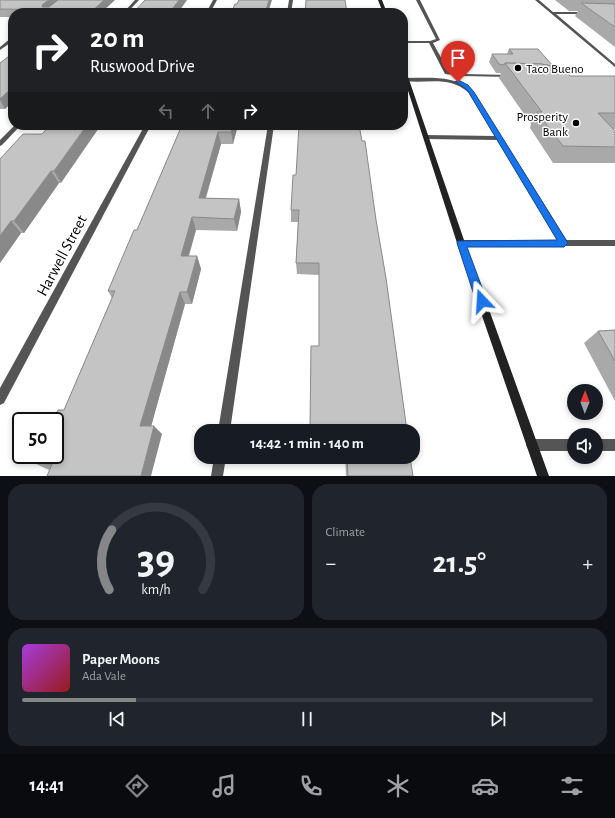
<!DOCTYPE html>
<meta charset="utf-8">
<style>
:root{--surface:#171b24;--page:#20242c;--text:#f1f3f6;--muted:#9ea1a6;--line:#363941;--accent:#858687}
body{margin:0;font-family:"Alegreya Sans",sans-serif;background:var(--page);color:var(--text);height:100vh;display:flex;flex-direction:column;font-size:15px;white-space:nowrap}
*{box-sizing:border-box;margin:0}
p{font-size:13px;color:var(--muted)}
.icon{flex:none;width:22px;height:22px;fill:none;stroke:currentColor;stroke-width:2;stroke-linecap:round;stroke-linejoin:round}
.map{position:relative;height:476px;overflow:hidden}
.drawer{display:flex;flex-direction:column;gap:8px;padding:8px;background:#0d0f14;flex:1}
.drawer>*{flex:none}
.hud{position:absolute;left:8px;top:8px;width:400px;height:122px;border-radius:16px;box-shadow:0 2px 6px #0003;background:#202124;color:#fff;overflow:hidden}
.needle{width:26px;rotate:1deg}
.controls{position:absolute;left:567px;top:384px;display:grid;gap:8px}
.controls a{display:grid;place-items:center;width:36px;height:36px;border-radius:50%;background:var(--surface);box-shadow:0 2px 6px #0003;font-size:20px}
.speed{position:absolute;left:12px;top:412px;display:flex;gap:8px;font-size:20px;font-weight:700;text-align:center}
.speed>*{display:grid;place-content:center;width:52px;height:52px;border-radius:50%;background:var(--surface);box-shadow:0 2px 6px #0003;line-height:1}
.speed .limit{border:2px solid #111;border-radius:6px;background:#fff;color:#111}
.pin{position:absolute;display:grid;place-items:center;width:34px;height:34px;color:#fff;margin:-41px -17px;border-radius:50% 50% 50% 0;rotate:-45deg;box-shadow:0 0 4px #0007}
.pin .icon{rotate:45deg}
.me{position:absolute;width:44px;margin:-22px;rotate:340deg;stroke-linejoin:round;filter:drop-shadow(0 0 3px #0008)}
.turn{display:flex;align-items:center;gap:14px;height:84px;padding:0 16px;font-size:18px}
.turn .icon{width:52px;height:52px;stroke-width:2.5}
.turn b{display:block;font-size:28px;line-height:34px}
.lanes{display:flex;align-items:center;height:38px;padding:0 16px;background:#0003;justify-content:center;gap:20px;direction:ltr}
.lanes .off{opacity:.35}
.big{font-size:30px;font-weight:700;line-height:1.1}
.drawer .tile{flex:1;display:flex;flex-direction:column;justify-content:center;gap:6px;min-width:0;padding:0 14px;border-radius:16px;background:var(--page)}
.drawer .dial{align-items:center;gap:0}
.dial svg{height:104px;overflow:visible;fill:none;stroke:var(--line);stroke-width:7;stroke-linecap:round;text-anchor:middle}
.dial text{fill:var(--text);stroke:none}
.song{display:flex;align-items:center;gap:12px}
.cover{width:48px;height:48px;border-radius:6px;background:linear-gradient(135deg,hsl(280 70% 55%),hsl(0 70% 35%))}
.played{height:4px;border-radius:2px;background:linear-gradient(90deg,var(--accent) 20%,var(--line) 20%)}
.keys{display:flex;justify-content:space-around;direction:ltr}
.heat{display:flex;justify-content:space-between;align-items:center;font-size:22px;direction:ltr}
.drawer .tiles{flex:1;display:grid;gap:8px;grid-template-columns:1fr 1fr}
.tile:last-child{grid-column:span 2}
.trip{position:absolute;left:194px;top:424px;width:226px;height:40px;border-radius:16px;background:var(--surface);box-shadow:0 2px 6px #0003;font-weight:700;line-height:40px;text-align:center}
.menu{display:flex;height:64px;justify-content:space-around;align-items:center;background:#090b0e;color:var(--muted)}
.menu .icon{width:28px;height:28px}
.menu .selected{color:var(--accent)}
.menu b{font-size:18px;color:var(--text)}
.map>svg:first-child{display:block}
</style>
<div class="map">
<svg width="615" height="476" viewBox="0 0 615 476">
<rect width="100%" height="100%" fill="#fff"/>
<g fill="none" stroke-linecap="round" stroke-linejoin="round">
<!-- lane -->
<g fill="#555" fill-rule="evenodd">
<polygon points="135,0 139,0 127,13 123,13"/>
<polygon points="289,0 293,0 291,13 287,13"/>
<polygon points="416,0 420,0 440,40 433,43 449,72 463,74 510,75 512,75 512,77 463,76 445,74 429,43 403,43 403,41 430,41 436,39"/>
<polygon points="535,0 539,0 553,12 587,12 586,14 556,14 615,64 615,67"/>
<path d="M407 78C430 78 454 75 473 91L567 241 568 243 567 245H561L497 140 426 139 423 137 426 135 495 136 469 93C448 75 429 84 405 81L404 80Z"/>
<polygon points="15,125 21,125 2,145 0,146 0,140"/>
<polygon points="268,125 274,125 230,431 218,431"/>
<polygon points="532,439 574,439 574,451 532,451 528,449 526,445 528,441"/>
<rect x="596" y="439" width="19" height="12"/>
<polygon points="214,457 226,457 223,476 211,476"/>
</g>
<!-- street -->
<g fill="#555" fill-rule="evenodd">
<polygon points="213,0 217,0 210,13 206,13"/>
<polygon points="11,38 13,38 13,41 0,50 0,47"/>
<polygon points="145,125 151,125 4,403 0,405 0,388"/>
<polygon points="461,240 615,240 615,246 461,246 458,245 457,243 458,241"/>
</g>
<!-- secondary -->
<g fill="#222" fill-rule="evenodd">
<polygon points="378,0 382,0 387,13 383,13"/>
<polygon points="403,67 405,68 465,243 549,476 537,476 457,243 403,75"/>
</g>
</g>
<!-- wall -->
<g fill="#a9a9a9">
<polygon points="0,0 101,13 13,13 13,17 0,17"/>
<polygon points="555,0 615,0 615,47 575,16 578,11 569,11"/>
<polygon points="509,49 553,66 570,76 615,76 615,129 613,129 615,131 615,163 553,163 530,128 531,124 499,78 501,73 496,73 489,62 492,54 507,54"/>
<polygon points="13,53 13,101 5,109 0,109 0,63"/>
<polygon points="182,125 238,125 233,144 221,144 206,198 239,199 241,212 237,231 196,230 189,256 197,256 201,269 192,304 185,304 151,426 162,434 49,470 34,463 64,410 112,298 108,291 137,230"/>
<polygon points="42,134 61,183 59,183 24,233 21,233 0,263 0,159"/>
<polygon points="362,141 376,220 407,431 310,431 311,346 319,346 319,275 297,274 296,263 298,222 291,222 291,210 296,175"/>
<polygon points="615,330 615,401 584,343 598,331"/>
<polygon points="345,457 410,457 413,476 346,476"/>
</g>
<!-- shaded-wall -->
<g fill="#898989">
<polygon points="49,0 62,0 49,10 42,7 43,4"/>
<polygon points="104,0 115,0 101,13 90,13"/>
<polygon points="179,0 187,0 178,13 169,13"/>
<polygon points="269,0 272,0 268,13 265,13"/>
<polygon points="13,87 13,101 5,109 0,100 0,99"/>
<polygon points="87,125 101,125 61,183 54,171"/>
<polygon points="233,125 238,125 233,144 231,132"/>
<polygon points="218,132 221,144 202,210 199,198"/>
<polygon points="51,171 59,183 24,233 14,221"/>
<polygon points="239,199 241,212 237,231 234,219"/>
<polygon points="192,217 196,230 185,268 181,256"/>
<polygon points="11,221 21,233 0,263 0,236"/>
<polygon points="197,256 201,269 192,304 187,292"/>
<polygon points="180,292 185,304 149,434 140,426"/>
<polygon points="154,426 162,434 151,476 141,476"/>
</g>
<!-- building -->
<g fill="#c4c4c4" stroke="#898989">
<polygon points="0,0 49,0 43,4 42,7 49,7 58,0 104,0 90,13 64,13 67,10 0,9"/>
<polygon points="145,0 179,0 169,13 133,13"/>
<polygon points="239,0 269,0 265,13 231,13 235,4 237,4"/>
<polygon points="306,0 345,0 347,13 305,13"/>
<polygon points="581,3 615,4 615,27"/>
<polygon points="509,49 538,49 553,66 541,64 505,63 504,65 499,64 492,54 513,54"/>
<polygon points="13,53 13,87 0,99 0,63"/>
<polygon points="505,63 541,64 563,68 570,76 615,76 615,113 598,113 615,131 615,147 563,146 537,112 542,112"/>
<polygon points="50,125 87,125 54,171 51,171 14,221 11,221 0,236 0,159 23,134 42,134"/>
<polygon points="182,125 233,125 231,132 218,132 199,198 239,199 234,219 192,217 181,256 197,256 187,292 180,292 140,426 154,426 141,476 47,476 52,464 34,463 38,455 55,455 55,421 53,421 58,410 64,410 115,291 108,291 134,230 137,230"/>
<polygon points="299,125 359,125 362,141 365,141 376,220 386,278 407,431 346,431 346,428 310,428 311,346 319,346 319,263 296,263 299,210 291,210 293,175 296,175"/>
<polygon points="615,330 615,361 598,331"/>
<polygon points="347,457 410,457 413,476 348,476"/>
</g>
<!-- route -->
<polygon fill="#1a73e8" stroke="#114b97" points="458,80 468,85 474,92 568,243 564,247 467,247 487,301 485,304 482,305 478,304 476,301 457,243 458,241 557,240 469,93 464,87 455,82"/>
<!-- markers -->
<g fill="#000" stroke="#fff" stroke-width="1.5">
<circle cx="518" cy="68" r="4"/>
<circle cx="576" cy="123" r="4"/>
</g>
<g text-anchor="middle" stroke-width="3" stroke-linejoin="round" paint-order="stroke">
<!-- far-poi labels -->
<g font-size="13" fill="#000" stroke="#fff" text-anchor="start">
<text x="526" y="73">Taco Bueno</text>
<text x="568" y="121" text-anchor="end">Prosperity<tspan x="568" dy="15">Bank</tspan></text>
</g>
<!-- street labels -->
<g font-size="16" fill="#000" stroke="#fff">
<text transform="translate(61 255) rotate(-62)" y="6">Harwell Street</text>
</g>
</g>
</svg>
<div class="controls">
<a><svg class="needle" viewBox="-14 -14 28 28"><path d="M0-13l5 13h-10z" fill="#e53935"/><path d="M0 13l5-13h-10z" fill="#9ea1a6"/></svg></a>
<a><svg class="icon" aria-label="sound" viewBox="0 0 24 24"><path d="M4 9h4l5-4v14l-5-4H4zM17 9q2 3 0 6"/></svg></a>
</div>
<div class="speed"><div class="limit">50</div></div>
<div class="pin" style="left:458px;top:82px;background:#d93025"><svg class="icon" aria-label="arrive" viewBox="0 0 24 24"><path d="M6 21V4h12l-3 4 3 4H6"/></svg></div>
<svg class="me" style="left:482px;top:301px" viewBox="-20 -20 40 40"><path d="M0-17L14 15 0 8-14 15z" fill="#1a73e8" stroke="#fff" stroke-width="4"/></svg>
<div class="trip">14:42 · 1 min · 140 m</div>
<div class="hud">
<div class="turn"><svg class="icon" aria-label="right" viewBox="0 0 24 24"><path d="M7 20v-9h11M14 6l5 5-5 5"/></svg><div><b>20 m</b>Ruswood Drive</div></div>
<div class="lanes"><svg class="icon off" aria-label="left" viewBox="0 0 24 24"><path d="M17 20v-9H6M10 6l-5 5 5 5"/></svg><svg class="icon off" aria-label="ahead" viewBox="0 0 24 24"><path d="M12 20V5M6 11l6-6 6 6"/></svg><svg class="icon" aria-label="right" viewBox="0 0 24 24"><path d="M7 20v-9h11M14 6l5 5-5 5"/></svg></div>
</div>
</div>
<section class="drawer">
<div class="tiles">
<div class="tile dial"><svg viewBox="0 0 100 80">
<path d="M14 69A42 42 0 1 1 86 69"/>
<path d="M14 69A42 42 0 0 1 16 23" stroke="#858687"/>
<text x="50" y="56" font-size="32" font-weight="700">39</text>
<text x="50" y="72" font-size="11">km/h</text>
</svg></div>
<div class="tile"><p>Climate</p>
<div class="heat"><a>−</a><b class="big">21.5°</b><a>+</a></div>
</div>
<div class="tile">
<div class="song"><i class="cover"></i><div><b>Paper Moons</b><p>Ada Vale</p></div></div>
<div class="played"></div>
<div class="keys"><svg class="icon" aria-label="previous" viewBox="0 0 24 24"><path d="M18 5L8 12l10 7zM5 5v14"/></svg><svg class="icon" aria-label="pause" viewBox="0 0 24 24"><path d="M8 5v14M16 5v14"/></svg><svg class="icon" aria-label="next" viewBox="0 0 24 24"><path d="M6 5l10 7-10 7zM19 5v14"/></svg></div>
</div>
</div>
</section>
<nav class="menu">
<b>14:41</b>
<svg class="icon selected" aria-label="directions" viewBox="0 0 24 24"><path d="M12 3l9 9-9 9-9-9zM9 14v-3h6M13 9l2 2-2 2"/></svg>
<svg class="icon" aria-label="music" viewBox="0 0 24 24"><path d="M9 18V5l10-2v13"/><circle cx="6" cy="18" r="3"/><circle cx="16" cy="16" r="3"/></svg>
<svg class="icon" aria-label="phone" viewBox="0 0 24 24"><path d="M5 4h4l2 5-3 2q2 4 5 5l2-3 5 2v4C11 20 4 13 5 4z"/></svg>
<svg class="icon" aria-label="climate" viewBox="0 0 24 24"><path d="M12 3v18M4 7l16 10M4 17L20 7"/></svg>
<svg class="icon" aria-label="car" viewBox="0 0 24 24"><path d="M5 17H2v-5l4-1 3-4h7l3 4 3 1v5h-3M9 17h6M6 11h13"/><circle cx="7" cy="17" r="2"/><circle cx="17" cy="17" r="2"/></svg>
<svg class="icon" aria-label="filters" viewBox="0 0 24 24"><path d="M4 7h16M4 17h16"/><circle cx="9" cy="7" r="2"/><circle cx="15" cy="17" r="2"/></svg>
</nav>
